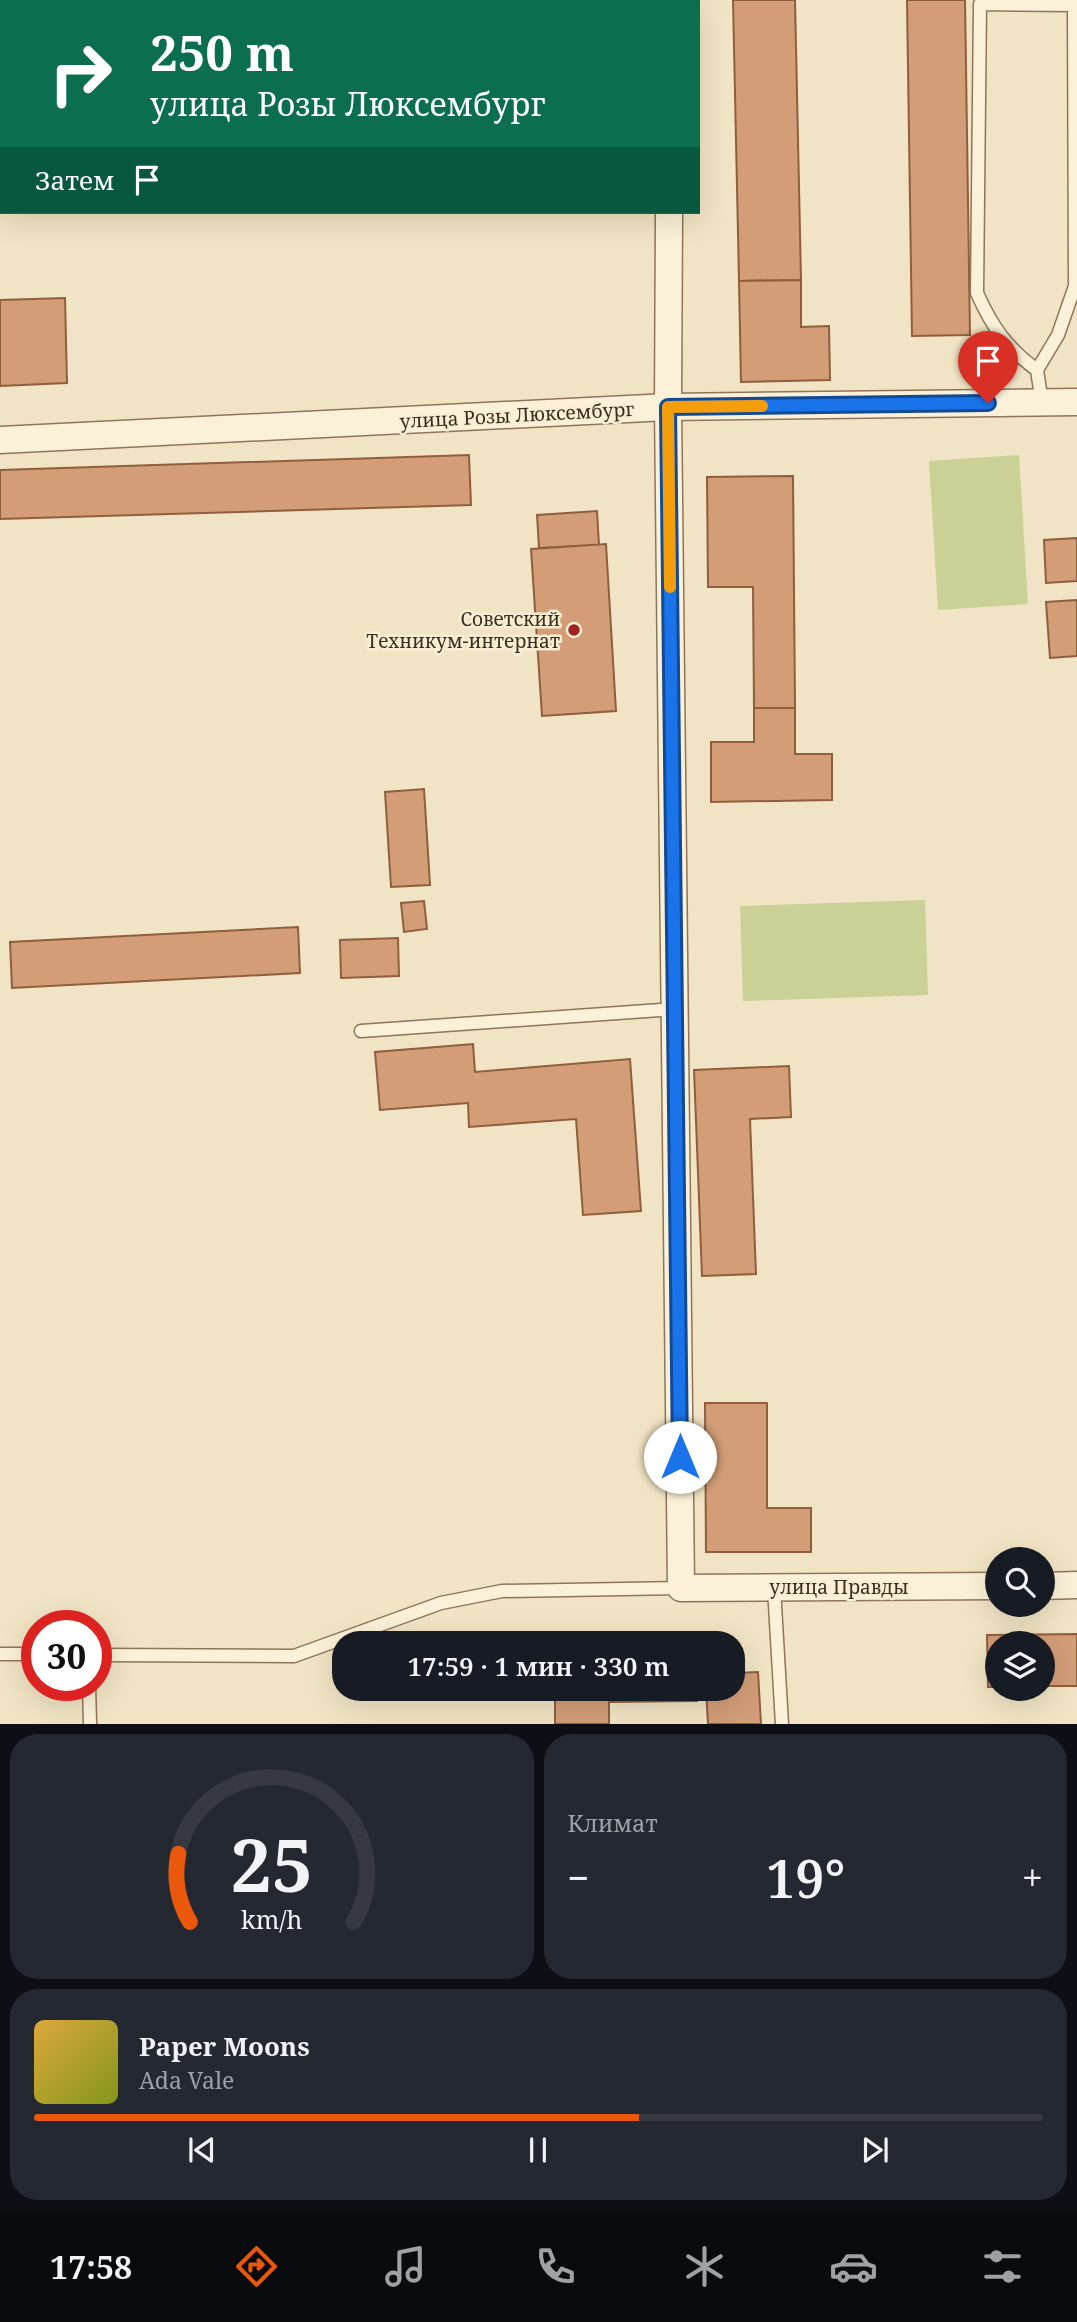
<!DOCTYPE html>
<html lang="ru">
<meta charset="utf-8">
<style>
:root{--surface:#171b24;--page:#242831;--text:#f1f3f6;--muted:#9ea1a6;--line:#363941;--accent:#ea580c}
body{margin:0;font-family:"Noto Serif",serif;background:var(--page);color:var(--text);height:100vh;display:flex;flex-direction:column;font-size:26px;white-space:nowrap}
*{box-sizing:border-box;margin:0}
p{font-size:23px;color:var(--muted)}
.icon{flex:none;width:38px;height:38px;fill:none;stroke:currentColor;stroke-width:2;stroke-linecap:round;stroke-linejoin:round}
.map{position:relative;height:1724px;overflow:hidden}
.details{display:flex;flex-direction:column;gap:10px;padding:10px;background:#0d0f14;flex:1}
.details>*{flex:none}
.hud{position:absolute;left:0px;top:0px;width:700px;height:214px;box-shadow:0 7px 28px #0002;background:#0b6e4f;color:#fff;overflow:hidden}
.buttons{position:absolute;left:985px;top:1547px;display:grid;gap:14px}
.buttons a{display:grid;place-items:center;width:70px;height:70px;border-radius:50%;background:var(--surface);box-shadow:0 7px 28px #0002;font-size:35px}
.speed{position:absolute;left:21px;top:1610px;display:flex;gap:14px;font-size:35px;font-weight:700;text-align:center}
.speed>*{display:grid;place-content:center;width:91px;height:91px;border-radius:50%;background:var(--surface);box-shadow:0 7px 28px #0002;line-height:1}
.speed .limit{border:10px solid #d22;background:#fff;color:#111}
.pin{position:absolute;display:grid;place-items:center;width:60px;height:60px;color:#fff;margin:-72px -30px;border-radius:50% 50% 50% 0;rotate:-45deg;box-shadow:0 0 7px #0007}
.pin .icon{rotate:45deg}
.me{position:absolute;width:77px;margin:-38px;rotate:0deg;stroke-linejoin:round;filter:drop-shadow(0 0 5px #0008)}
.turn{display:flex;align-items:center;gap:24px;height:147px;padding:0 35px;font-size:32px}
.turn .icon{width:91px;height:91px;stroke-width:2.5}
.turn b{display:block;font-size:49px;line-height:60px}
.then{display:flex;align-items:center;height:66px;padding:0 35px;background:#0003;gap:14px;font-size:26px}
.big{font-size:52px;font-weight:600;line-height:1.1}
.details .card{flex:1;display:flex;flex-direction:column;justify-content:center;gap:10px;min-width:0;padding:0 24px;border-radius:28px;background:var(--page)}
.details .dial{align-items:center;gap:0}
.dial svg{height:182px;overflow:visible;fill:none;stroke:var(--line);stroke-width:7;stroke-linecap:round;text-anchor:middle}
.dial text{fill:var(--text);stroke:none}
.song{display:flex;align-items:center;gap:21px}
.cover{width:84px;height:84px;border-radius:10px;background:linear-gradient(135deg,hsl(40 70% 55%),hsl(70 70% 35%))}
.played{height:7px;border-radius:4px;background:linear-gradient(90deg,var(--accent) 60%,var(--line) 60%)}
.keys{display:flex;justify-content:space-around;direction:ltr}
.heat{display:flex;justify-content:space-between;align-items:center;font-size:38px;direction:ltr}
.details .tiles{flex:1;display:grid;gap:10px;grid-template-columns:1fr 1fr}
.card:last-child{grid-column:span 2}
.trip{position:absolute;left:332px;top:1631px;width:413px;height:70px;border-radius:28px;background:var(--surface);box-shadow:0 7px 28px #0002;font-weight:600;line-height:70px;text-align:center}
.tab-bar{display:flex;height:112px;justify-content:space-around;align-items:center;background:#090b0e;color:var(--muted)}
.tab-bar .icon{width:49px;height:49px}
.tab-bar .selected{color:var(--accent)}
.tab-bar b{font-size:32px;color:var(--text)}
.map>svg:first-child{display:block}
</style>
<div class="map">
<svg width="1077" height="1724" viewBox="0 0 1077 1724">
<rect width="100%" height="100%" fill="#f1e4c4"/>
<!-- green -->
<g fill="#c9d196">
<polygon points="1019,455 1028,604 938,610 929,461"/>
<polygon points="925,900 928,995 743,1001 740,906"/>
</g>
<!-- building -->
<g fill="#d29d77" stroke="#8f5e3d" stroke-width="2">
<polygon points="0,0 353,0 2,2 0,14"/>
<polygon points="733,0 795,0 801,280 739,281"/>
<polygon points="907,0 965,0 970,335 912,336"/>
<polygon points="801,280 801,327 829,326 830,380 741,382 739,281"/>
<polygon points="65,298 67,383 0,386 0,300"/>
<polygon points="469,455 471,505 0,519 0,470"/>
<polygon points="793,476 795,708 754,708 753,587 708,587 707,477"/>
<polygon points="597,511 599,545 539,548 537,515"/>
<polygon points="1077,538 1077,581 1046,583 1044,540"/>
<polygon points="606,544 616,711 542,716 531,549"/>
<polygon points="1077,600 1077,656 1050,658 1046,602"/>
<polygon points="754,708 795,708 795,754 832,754 832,800 711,802 711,742 754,742"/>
<polygon points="424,789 430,885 391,887 385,792"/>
<polygon points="424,901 427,929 404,932 401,903"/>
<polygon points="298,927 300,973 12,988 10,942"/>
<polygon points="398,938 399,976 341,978 340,940"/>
<polygon points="473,1044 475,1072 630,1059 641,1211 583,1215 576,1119 469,1127 468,1103 380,1110 375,1052"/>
<polygon points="789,1066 791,1117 750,1119 756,1274 702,1276 694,1070"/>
<polygon points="705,1403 767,1403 767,1508 811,1508 811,1552 706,1552"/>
<polygon points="1077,1634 1077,1686 1043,1686 1043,1643 998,1643 998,1687 988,1687 987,1635"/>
<polygon points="696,1635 696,1643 554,1643 554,1637"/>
<polygon points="758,1672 761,1724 708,1724 706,1689 733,1689 733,1673"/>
<polygon points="555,1689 697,1689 697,1701 609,1702 609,1724 555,1724"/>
</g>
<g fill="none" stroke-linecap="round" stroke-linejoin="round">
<defs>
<g id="lane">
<path d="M1037 370 1058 335 1075 286 1074 5 980 4 977 293C992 327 1007 348 1037 370L1042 403"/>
<polyline points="361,1031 675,1009"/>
<polyline points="774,1588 782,1724"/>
<polyline points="0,1654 37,1654"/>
<polyline points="96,1655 294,1656 441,1603 502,1591 681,1588"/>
<polyline points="89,1685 90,1724"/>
</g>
<g id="street">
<polyline points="668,0 669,2"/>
<polyline points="669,212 668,407 681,1588 998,1586"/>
<polyline points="0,440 668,407 1077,402"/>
<polyline points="1043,1586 1077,1585"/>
</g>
</defs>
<!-- lane casing -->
<use href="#lane" stroke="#8e7559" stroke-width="15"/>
<!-- street casing -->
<use href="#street" stroke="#8e7559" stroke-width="29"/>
<!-- lane -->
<use href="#lane" stroke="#fbf1d8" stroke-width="12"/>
<!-- street -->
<use href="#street" stroke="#fbf1d8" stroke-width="26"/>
</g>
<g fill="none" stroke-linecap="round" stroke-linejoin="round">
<defs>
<polyline id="route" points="680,1457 668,407 988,403"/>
</defs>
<!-- route casing -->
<use href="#route" stroke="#114b97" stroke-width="18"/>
<!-- route -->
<use href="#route" stroke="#1a73e8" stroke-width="12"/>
<!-- slow -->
<polyline stroke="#f59e0b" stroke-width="12" points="670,587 668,407 762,406"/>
</g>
<!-- markers -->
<circle fill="#a12424" stroke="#f8eed4" stroke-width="2.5" cx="574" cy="630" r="7"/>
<g text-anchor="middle" stroke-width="5" stroke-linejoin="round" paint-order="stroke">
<!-- street labels -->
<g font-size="19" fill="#3c2d1e" stroke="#f8eed4">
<text transform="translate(517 415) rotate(-3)" y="7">улица Розы Люксембург</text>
<text x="839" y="1594">улица Правды</text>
</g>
<!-- poi labels -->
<g font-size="19" fill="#3c2d1e" stroke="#f8eed4" text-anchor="end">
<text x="560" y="626">Советский<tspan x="560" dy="22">Техникум-интернат</tspan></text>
</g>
</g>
</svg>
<div class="buttons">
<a><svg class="icon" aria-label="search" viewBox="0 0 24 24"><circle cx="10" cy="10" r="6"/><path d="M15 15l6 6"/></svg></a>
<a><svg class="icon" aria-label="layers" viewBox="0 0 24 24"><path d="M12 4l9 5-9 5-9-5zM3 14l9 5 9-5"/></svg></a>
</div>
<div class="speed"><div class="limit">30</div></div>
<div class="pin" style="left:988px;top:403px;background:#d93025"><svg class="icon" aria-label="arrive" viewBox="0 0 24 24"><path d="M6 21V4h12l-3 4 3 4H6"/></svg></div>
<svg class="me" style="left:680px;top:1457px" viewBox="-20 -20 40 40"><circle r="19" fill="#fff"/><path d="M0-13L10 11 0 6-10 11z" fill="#1a73e8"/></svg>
<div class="trip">17:59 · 1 мин · 330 m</div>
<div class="hud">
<div class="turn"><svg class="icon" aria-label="right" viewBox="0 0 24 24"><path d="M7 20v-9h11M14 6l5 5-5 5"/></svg><div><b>250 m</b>улица Розы Люксембург</div></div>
<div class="then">Затем<svg class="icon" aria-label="arrive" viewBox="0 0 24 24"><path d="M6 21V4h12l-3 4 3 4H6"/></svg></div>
</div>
</div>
<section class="details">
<div class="tiles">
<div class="card dial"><svg viewBox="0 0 100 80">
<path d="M14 69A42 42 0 1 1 86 69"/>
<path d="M14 69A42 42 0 0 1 9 39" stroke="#ea580c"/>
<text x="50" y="56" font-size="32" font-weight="700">25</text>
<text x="50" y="72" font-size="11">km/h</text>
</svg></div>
<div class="card"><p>Климат</p>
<div class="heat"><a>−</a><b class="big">19°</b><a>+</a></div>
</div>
<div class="card">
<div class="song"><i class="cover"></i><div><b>Paper Moons</b><p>Ada Vale</p></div></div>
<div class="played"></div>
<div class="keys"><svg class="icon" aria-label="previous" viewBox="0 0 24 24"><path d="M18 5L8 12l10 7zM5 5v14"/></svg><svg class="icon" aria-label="pause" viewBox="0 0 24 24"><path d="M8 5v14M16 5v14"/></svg><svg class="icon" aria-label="next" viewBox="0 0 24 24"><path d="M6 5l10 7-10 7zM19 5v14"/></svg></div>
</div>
</div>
</section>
<nav class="tab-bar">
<b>17:58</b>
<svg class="icon selected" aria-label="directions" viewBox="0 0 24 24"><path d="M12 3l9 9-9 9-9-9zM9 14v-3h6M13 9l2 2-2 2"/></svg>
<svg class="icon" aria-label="music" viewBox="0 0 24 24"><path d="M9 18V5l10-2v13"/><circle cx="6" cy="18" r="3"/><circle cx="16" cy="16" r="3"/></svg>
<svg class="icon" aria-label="phone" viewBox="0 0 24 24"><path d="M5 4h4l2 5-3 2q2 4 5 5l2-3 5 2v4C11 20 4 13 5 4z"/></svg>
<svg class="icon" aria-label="climate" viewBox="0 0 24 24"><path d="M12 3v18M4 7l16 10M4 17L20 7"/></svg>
<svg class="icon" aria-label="car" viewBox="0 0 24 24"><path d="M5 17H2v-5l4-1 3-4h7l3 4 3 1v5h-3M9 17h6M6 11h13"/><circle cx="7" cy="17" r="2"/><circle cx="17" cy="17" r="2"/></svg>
<svg class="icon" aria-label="filters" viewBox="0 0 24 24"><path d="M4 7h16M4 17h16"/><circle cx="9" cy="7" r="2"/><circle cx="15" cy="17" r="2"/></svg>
</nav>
